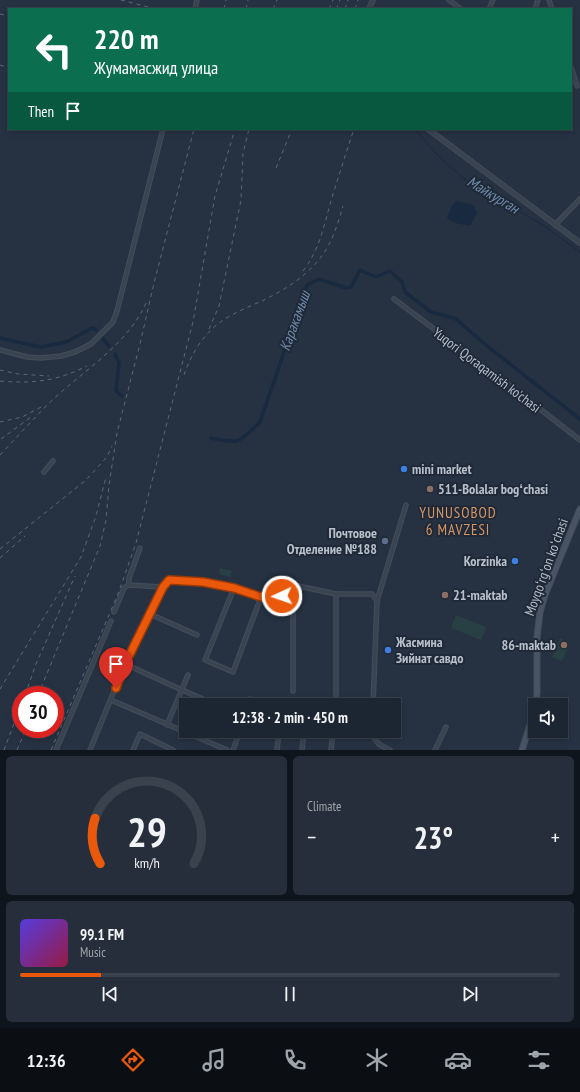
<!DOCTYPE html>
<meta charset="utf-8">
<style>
:root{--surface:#1c2632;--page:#252e3a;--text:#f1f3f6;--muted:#a0a5ac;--line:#3a434d;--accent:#ea580c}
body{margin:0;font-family:"PT Sans Narrow",sans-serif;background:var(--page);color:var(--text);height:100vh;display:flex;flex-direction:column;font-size:15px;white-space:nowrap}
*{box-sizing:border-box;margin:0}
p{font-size:13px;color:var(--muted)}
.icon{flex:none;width:22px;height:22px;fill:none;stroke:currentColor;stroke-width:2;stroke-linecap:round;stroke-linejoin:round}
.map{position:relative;height:750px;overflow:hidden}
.details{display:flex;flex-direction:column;gap:6px;padding:6px;background:#0f151c;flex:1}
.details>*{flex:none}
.top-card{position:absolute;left:8px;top:8px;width:564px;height:122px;border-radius:0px;box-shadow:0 2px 6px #0003,0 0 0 1px var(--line);background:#0b6e4f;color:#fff;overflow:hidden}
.fabs{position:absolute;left:528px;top:698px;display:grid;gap:8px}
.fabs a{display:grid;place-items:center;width:40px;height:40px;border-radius:0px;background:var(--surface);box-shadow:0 2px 6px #0003,0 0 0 1px var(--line);font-size:20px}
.speed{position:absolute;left:12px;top:686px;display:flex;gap:8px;font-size:20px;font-weight:700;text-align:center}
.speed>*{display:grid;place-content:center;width:52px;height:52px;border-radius:50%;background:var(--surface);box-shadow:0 2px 6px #0003,0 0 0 1px var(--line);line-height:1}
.speed .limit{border:6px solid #d22;background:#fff;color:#111}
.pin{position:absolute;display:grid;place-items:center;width:34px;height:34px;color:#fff;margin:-41px -17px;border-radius:50% 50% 50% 0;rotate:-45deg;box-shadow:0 0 4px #0007}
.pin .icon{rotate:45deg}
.me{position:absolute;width:44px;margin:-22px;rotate:267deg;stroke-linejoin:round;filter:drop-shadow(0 0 3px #0008)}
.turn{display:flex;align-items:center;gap:14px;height:84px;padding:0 20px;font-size:18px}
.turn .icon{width:52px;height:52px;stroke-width:2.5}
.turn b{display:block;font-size:28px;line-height:34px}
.then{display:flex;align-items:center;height:38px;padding:0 20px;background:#0003;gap:8px;font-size:15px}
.big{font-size:30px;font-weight:700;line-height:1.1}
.details .widget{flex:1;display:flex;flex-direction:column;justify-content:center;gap:6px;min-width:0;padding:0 14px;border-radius:6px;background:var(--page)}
.details .dial{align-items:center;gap:0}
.dial svg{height:104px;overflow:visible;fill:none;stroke:var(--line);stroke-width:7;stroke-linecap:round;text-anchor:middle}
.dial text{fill:var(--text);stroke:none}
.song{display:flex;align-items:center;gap:12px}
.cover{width:48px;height:48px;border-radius:6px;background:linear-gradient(135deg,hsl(250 70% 55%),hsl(340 70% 35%))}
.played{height:4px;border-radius:2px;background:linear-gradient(90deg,var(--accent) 15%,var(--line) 15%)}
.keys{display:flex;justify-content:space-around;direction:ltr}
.heat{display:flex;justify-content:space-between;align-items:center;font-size:22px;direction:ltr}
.details .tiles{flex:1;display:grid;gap:6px;grid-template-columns:1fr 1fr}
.widget:last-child{grid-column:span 2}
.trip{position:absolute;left:179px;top:698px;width:222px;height:40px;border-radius:0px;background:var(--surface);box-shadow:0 2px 6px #0003,0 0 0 1px var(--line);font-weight:700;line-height:40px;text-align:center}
.tab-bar{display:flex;height:64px;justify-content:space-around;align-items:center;background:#0b0f14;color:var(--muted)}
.tab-bar .icon{width:28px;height:28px}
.tab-bar .selected{color:var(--accent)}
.tab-bar b{font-size:18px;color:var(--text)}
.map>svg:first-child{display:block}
</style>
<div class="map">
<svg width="580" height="750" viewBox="0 0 580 750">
<rect width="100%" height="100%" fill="#263242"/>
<!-- green -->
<g fill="#284043">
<polygon points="220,568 232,571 230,577 219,574"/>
<polygon points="456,615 486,627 481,640 451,628"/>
<polygon points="560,638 570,643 562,661 552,657"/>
</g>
<!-- water -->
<polygon fill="#182940" points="456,201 473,205 477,213 470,226 455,223 447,218 452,205"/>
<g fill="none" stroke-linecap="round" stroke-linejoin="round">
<!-- stream -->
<polyline stroke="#182940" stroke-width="1" points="415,129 439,157 463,178 489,197 500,200 543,225 580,252"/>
<!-- canal -->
<g stroke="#182940" stroke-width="3.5">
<polyline points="0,338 41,347 66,342 90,329 93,328 96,330"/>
<polyline points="103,339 109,346"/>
<polyline points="115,354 119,363 116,391 122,396"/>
<path d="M211 438C216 439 232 442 237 441 242 440 255 427 260 422L307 285 319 279 346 288 351 287 360 270 376 277 390 271 402 282 405 292 431 312 456 319 487 346 580 419"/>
</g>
<defs>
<g id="minor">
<polyline points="449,0 461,9"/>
<polyline points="549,0 552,9"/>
<polyline points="195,9 197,0"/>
<polyline points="489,9 493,0"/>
<polyline points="535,9 538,0"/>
<polyline points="571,67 577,86"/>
<polyline points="555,225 580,199"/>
<polyline points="394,299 522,395 580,440"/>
<polyline points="0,350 27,357 41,358 61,356 75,352 91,344 113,322 117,311 163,129"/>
<polyline points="44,472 53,461"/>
<polyline points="129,585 129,578 140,548"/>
<polyline points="298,586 336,594 372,594 377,601 373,705"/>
<polyline points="234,588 205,660 233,672 261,597"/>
<polyline points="336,594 336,705"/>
<polyline points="377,601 406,505"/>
<polyline points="114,612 124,588 129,585 163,587"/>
<polyline points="150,614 197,635"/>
<polyline points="125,664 182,690 217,705"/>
<polyline points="293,691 293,595"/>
<polyline points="111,700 227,750"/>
<polyline points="248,705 250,699"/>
<polyline points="167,725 188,675"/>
<path d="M373 731C373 742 381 746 390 750"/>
<polyline points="56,750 111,621"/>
<polyline points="90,750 125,664 163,587 169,580 203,582 234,588 261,597 293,595 298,586"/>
<polyline points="133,750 140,734 173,750"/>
<polyline points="233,750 240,731"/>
<polyline points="277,750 279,732 277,731"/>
<polyline points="302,750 304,732"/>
<polyline points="331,750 333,731"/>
<polyline points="435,750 446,727"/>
</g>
<g id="tertiary">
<polyline points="369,9 373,0"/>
<polyline points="428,129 580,243"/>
</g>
<g id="secondary">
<polyline points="536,705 537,693 537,637 540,612 545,595 580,509"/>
<polyline points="522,750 535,709"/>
</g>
</defs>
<!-- minor casing -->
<use href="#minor" stroke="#444d5a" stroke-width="5.5"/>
<!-- tertiary casing -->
<use href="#tertiary" stroke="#444d5a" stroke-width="6"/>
<!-- secondary casing -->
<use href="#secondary" stroke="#444d5a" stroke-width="7"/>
<!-- minor -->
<use href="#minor" stroke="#3a4451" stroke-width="3.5"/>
<!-- tertiary -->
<use href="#tertiary" stroke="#3a4451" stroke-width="4.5"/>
<!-- secondary -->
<use href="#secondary" stroke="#485364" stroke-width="5"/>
<!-- rail -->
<g stroke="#5c6878" stroke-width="1" stroke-dasharray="4 4" stroke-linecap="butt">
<polyline points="121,0 156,9"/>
<polyline points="224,9 226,0"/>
<polyline points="246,9 248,0"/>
<polyline points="273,9 277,0"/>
<polyline points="329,9 333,0"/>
<polyline points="336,9 340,0"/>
<polyline points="345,9 348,0"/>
<polyline points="355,9 358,0"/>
<polyline points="0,14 9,16"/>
<polyline points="0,65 9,68"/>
<polyline points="276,168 292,129"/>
<path d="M303 271C321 248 325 220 333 194 340 172 347 150 354 129"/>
<polyline points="209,329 219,306 241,200 243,153 249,129"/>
<polyline points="0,370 18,374 49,376"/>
<path d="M184 375C190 358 198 343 211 330 226 315 247 308 266 299 284 290 303 278 316 263 331 247 337 226 343 206"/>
<path d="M0 381C33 384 57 381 87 366"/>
<polyline points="0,422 22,417 43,406"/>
<polyline points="1,439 31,417"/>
<path d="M0 455C20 434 39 412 60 393 91 366 129 341 146 303"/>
<polyline points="0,549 86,480 107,457 112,446"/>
<polyline points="0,558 25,536"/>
<polyline points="0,689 81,557 96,516 106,477"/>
<polyline points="25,695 36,664 75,576"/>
<polyline points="38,695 100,546 106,520 109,485 117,433 140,344 154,283 194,129"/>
<polyline points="4,750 21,705"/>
<polyline points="17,750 26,729"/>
<polyline points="51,750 118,594 136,543 193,322 215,196 235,129"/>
</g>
</g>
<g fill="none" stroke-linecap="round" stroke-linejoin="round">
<defs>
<polyline id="route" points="116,688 125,664 163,587 169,580 203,582 234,588 261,597 282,596"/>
</defs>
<!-- route casing -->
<use href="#route" stroke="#983908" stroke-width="10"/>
<!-- route -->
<use href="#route" stroke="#ea580c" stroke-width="7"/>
</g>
<!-- markers -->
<g fill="#3f7fe0" stroke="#1f2937" stroke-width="1.5">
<circle cx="404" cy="469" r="4"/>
<circle cx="515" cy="561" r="4"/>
<circle cx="388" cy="650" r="4"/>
</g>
<g fill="#8d6e63" stroke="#1f2937" stroke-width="1.5">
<circle cx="430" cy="489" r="4"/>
<circle cx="445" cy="595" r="4"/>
<circle cx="564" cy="645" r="4"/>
</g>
<circle fill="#5c6f8a" stroke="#1f2937" stroke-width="1.5" cx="385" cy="541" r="4"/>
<g text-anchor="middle" stroke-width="4" stroke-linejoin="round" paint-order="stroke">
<!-- street labels -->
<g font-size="14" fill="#b7bfcb" stroke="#1f2937">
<text transform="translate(487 370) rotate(37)" y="5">Yuqori Qoraqamish ko'chasi</text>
<text transform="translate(546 567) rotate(-70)" y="5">Moyqoʻrgʻon koʻchasi</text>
</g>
<!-- poi labels -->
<g font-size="14" font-weight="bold" fill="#b7bfcb" stroke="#1f2937" text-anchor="start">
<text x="412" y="474">mini market</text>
<text x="438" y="494">511-Bolalar bogʻchasi</text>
<text x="377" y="538" text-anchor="end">Почтовое<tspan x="377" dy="16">Отделение №188</tspan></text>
<text x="507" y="566" text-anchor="end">Korzinka</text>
<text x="453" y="600">21-maktab</text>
<text x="396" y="647">Жасмина<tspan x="396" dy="16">Зийнат савдо</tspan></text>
<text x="556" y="650" text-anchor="end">86-maktab</text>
</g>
<!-- water labels -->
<g font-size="15" font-style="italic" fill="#708aab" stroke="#1f2937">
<text transform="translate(493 195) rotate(31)" y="5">Майкурган</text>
<text transform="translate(295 321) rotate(-70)" y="5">Каракамыш</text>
</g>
<!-- neighbourhood labels -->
<g font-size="15" letter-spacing="1" fill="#d79666" stroke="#1f2937">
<text x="458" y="518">YUNUSOBOD<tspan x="458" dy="17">6 MAVZESI</tspan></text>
</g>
</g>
</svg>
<div class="fabs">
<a><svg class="icon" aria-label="sound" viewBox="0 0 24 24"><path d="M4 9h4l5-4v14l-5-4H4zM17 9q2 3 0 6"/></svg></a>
</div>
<div class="speed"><div class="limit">30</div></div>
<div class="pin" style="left:116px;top:688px;background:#d93025"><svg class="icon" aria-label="arrive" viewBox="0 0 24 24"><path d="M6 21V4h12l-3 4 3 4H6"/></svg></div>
<svg class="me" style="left:282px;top:596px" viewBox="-20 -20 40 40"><circle r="17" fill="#ea580c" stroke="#fff" stroke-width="3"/><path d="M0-11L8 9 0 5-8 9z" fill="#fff"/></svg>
<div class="trip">12:38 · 2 min · 450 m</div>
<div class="top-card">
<div class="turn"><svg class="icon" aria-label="left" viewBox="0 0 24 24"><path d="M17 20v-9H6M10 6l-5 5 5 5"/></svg><div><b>220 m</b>Жумамасжид улица</div></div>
<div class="then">Then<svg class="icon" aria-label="arrive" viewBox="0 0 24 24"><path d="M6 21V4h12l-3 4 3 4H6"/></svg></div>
</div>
</div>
<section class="details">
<div class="tiles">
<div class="widget dial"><svg viewBox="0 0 100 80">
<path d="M14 69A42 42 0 1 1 86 69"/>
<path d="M14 69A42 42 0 0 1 10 34" stroke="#ea580c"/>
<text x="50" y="56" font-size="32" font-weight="700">29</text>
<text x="50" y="72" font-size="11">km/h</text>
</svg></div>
<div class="widget"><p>Climate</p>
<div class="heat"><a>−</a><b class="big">23°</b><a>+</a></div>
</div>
<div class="widget">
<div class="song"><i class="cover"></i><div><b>99.1 FM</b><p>Music</p></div></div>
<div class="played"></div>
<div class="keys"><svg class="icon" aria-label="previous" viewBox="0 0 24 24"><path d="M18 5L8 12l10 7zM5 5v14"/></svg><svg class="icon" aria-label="pause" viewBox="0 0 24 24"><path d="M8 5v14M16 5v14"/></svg><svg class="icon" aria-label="next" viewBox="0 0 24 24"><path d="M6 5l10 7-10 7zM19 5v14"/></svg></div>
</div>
</div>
</section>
<nav class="tab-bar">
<b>12:36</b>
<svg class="icon selected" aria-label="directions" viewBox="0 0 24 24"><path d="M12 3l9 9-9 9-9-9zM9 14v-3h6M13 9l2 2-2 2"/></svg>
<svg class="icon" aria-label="music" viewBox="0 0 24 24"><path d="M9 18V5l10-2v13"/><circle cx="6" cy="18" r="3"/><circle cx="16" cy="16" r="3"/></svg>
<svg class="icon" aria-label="phone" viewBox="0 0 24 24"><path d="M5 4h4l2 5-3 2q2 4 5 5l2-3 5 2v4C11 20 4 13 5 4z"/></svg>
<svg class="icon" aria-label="climate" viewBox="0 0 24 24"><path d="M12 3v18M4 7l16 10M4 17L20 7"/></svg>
<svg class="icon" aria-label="car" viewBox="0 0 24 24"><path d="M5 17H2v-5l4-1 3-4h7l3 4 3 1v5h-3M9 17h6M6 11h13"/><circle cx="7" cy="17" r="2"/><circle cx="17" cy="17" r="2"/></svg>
<svg class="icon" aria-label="filters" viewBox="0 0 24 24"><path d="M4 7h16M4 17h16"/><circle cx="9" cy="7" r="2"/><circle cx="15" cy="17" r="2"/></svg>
</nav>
